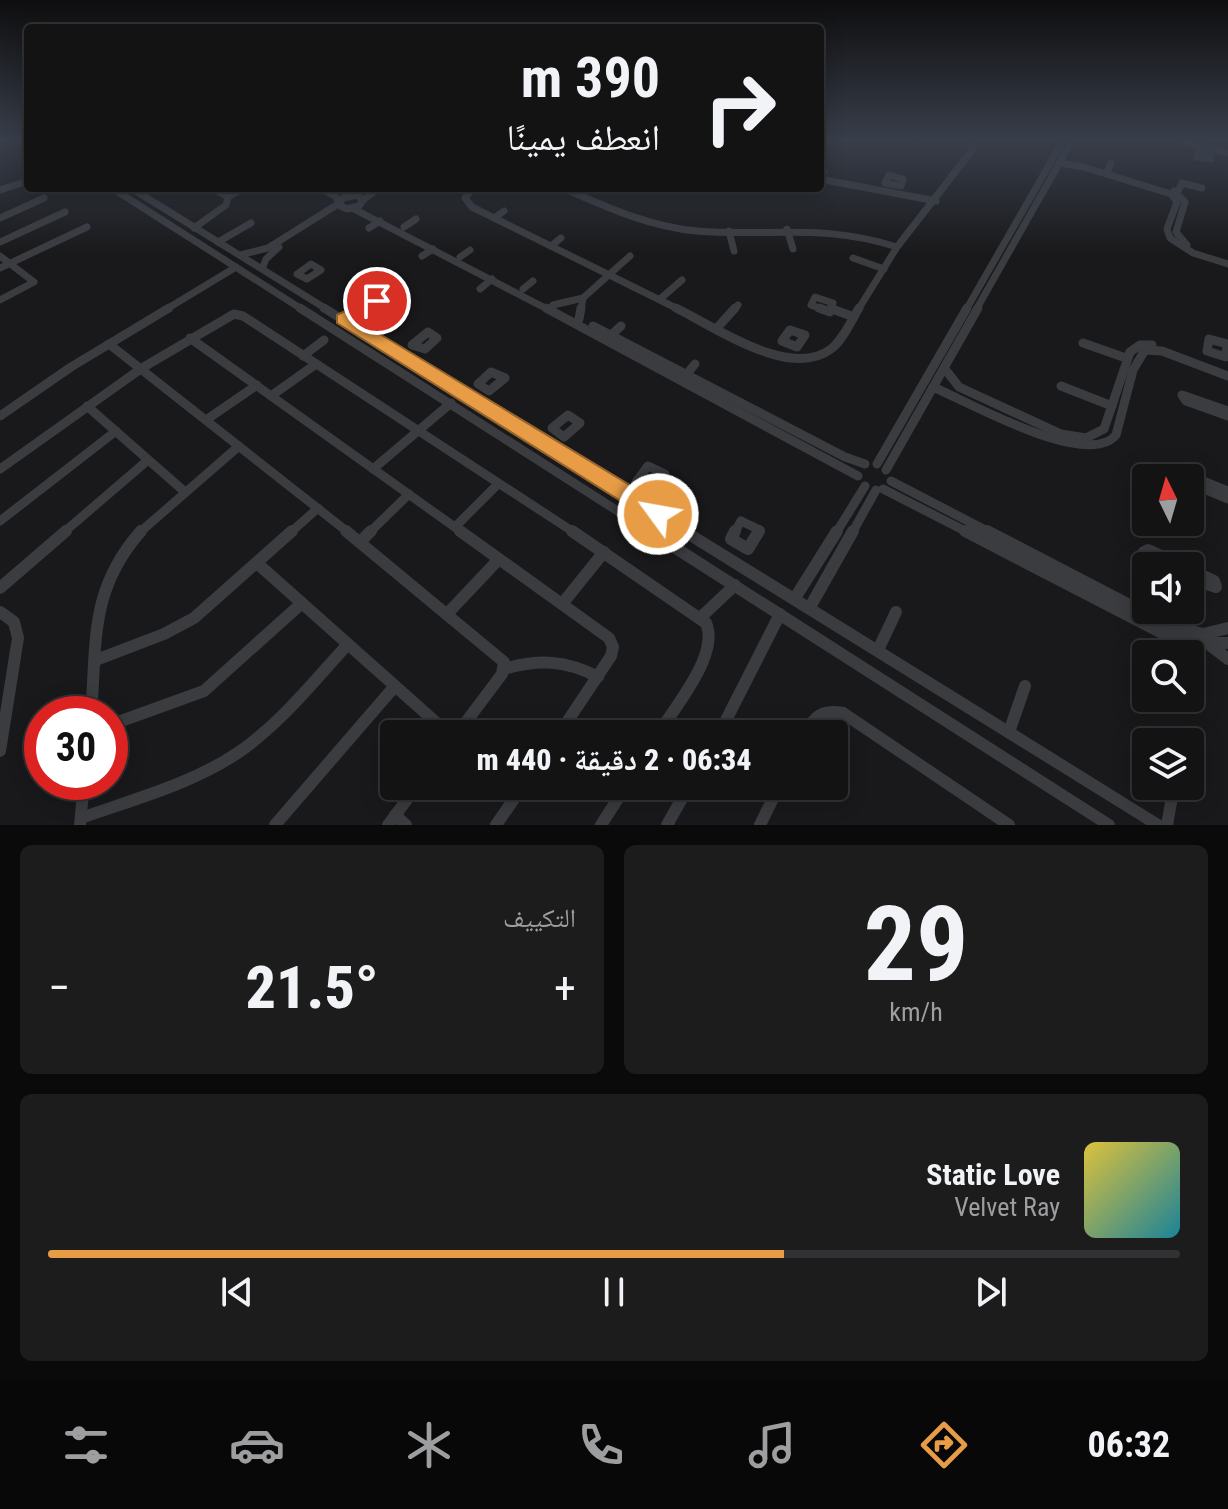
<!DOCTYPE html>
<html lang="ar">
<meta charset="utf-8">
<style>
:root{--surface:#131314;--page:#1c1c1d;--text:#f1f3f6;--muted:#9d9ea0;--line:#323234;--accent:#e79c45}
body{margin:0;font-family:"Roboto Condensed","Noto Naskh Arabic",sans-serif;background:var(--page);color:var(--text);direction:rtl;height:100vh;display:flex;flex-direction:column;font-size:30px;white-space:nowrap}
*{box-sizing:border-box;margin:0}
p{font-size:26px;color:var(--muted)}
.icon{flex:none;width:44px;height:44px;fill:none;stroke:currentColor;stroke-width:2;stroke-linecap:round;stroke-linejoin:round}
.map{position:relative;height:825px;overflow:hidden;direction:ltr}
.panel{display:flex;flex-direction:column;gap:20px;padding:20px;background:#0a0a0b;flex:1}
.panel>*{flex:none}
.hud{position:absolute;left:24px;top:24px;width:800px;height:168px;border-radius:8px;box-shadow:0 4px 20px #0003,0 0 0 2px var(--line);direction:rtl;background:#131314;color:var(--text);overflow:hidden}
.needle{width:52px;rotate:355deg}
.tools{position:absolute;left:1132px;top:464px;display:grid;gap:16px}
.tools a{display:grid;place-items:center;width:72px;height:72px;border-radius:8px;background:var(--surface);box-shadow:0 4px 20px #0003,0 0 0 2px var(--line);font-size:40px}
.speed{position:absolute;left:24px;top:696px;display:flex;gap:16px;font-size:40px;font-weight:700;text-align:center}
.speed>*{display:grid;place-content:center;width:104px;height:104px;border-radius:50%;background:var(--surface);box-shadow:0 4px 20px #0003,0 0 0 2px var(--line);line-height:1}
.speed .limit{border:12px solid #d22;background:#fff;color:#111}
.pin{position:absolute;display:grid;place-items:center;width:68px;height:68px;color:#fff;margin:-34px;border:4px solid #fff;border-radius:50%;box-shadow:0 2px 8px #0007}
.me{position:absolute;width:88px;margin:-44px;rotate:302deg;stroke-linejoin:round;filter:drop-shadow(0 0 6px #0008)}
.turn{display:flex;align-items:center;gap:28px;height:168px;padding:0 32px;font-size:36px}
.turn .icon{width:104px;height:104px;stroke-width:2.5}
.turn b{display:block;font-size:56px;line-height:68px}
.big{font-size:60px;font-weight:800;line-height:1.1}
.panel .tile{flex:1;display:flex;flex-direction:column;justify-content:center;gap:12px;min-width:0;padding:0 28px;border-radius:12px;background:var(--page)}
.panel .dial{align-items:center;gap:0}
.dial b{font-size:104px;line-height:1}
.song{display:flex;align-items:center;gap:24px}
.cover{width:96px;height:96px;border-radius:12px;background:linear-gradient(135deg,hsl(50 70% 55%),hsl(190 70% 35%))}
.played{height:8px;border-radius:4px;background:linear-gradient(90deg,var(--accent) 65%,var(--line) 65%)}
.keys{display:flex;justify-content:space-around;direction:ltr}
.heat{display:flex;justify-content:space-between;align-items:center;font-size:44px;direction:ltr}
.panel .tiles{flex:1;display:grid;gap:20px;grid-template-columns:1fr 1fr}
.tile:last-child{grid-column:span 2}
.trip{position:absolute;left:380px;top:720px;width:468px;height:80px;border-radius:8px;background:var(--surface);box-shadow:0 4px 20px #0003,0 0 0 2px var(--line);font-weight:800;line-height:80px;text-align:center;direction:rtl}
.tabs{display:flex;height:128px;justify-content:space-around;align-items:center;background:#080808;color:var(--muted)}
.tabs .icon{width:56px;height:56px}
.tabs .current{color:var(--accent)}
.tabs b{font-size:36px;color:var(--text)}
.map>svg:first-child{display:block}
</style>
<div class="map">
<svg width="1228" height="825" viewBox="0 0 1228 825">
<rect width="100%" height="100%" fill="#19191b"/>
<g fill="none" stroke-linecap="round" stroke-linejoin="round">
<!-- minor-far2 -->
<g stroke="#3a3c40" stroke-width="7">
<polyline points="912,139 917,142 922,139"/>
<polyline points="1127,139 1133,139"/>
<polyline points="1173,139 1228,153"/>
<polygon points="1199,151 1211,154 1211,159 1197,157"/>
<polyline points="1059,163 1084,167 1171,194 1177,202 1167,229 1170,238 1193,253 1228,264"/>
<polyline points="820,164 824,172 820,173"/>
<polyline points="1108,170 1111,163"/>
<polygon points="889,175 903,179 901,186 885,183"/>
<polyline points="820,179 936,201"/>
<polyline points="112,188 303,310"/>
<polyline points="131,188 328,310"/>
<polyline points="212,188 228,197"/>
<polyline points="320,188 335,196 339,202"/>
<polyline points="473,188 465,198 472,207 680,310"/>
<path d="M563 188C606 207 650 227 697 231 771 237 822 223 897 247"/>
<polyline points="0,190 28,181"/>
<polyline points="1174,191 1185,202 1176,232 1187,245"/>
<polyline points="1177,193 1182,183 1202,188"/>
<polygon points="357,195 363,200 359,206 347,209 339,205 343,198"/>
<polyline points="363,200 379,188"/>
<polyline points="352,208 549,310"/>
<polyline points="0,218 44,198"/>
<polyline points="494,218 504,211"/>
<polyline points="404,227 416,219"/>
<polyline points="194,228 226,205 228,197 243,188"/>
<polyline points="369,228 380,221"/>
<polyline points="787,229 793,249"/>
<polyline points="729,231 734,251"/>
<polyline points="0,242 65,212"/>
<polyline points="218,242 251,223"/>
<polyline points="551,246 561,238"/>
<polyline points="240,255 268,248 338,204"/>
<polyline points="0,256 34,282 0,300"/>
<polyline points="422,256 433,249"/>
<polyline points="460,257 470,250"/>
<polyline points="853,258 884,269"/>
<polygon points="311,264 321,270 307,279 297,274"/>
<polyline points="0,268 87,227"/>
<polyline points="262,269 266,259 279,247"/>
<polyline points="480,289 492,279"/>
<polyline points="523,289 533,281"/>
<polyline points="660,299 682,280"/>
<polyline points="553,305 583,298 630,256"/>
<polyline points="165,310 236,267"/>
<polyline points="359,310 353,307 366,297 378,302 366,310"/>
<polyline points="581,310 583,298"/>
<polyline points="734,310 738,305"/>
<polyline points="824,310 811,305 815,297 833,303 831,310"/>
<polyline points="858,310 897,247 973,149 971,139"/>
<polyline points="966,310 1064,139"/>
<polyline points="976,310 1073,139"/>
</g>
<!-- minor-far1 -->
<g stroke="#3a3c40" stroke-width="9">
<polyline points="300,308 652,533"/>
<polyline points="324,308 688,533"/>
<polyline points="355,308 363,312 369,308"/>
<polyline points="546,308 858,476"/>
<path d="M676 308C715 327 790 380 831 349 843 340 851 321 859 308"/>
<polyline points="819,308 830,312 831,308"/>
<polyline points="832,309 854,317"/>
<polyline points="579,319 581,308"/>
<polyline points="593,326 845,457 865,464"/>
<polyline points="717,328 735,308"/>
<polygon points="790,330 805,335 797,347 782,341"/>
<polygon points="428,332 437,338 425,349 412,345"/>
<polyline points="611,335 621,326"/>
<polyline points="190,338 463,533"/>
<polygon points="1209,339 1227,344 1226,357 1207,351"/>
<polyline points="1083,343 1126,358"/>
<polyline points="109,344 349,533"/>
<polyline points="303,356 324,340"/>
<polyline points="945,369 959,387 1061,434 1086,438 1104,429 1130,352 1140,345 1152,345"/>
<polygon points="491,372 505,378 489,391 478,384"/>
<polyline points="686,375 695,364"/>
<polyline points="1061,386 1112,406"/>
<path d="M933 387C967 401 1087 470 1116 435L1133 370 1145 350 1162 351 1228 376"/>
<polyline points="271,396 316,364"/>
<polyline points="87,406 185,492"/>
<polyline points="1228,411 1182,395 1186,401 1228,416"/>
<polygon points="568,415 580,423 564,437 552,428"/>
<polyline points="0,416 71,367 169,308"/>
<polyline points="206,420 257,385"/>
<polyline points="877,464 967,308"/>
<polygon points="648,466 665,474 652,491 636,482"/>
<polyline points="0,469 142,368 234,314 243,316 575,533"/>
<polyline points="373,469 451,403"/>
<polyline points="886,470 978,308"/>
<polyline points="1178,478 1173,474 1174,469 1228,491"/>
<polyline points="891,481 991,533"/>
<polyline points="1190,483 1228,499"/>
<polyline points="883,489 969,533"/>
<polyline points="0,521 116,431"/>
<polyline points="455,527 498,484"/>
<polyline points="63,533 148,460"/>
<polyline points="139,533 239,446"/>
<polyline points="290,533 318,508"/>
<polyline points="369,533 409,494"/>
<polyline points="734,533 741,521 760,530 758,533"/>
<polyline points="836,533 865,486"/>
<polyline points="852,533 876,490"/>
</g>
<!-- minor -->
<g stroke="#3a3c40" stroke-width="12">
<polyline points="346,531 504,662 502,674 457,734"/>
<polyline points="460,531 609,638 613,647 611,656 559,734"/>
<path d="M572 531 706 623C720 654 675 707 658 734"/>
<polyline points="649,531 1109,825"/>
<polyline points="684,531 1158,825"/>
<polyline points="735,531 731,539 748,549 759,531"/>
<polyline points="965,531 1162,633 1195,643 1228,643"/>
<polyline points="987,531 1170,626 1203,634 1228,628"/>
<polyline points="360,542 371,531"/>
<polyline points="258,564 449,734"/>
<polyline points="1161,566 1146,558 1144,552 1148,550 1182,566"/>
<polyline points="1190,570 1214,581 1216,587 1190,579"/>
<polyline points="0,588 66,531"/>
<polyline points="795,598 837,531"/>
<polyline points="562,604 604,552"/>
<polyline points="810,607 853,531"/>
<polyline points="0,612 14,622 18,638 0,751"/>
<polyline points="448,613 499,559"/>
<polyline points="700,618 735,585"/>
<polyline points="1211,646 1228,659"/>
<polyline points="878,650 896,612"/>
<polyline points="96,660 164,634 194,618 292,531"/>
<path d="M504 669C539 659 566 660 598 677"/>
<path d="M91 714C97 641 89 590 141 531"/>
<polyline points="110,725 204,691 302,603"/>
<polyline points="1009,732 1025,686"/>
<polyline points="719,734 780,614"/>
<path d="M805 734C814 716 823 709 843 713L1009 825"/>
<polyline points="395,815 406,825"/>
<path d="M81 818C134 799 192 784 239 752 281 723 314 681 348 644"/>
<polyline points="80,825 84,782"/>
<polyline points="275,825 395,686"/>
<polyline points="388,825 417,786"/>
<polyline points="496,825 523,786"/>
<polyline points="601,825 626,786"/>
<polyline points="667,825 689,786"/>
<polyline points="760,825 779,786"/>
<polyline points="1167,825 1174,786"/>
</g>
</g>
<!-- sky -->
<linearGradient id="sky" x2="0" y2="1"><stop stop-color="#0e0e0f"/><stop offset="0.55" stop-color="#383e4a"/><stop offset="1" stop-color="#383e4a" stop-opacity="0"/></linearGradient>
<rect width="1228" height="254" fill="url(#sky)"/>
<!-- route -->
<polygon fill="#e79c45" stroke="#96652d" stroke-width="2" points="377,296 383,297 383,305 371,315 355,319 666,507 669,514 666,520 658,523 651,520 337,323 337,315"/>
</svg>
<div class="tools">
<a><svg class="needle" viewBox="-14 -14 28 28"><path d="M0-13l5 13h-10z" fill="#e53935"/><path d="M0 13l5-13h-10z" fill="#9d9ea0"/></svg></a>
<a><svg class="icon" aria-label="sound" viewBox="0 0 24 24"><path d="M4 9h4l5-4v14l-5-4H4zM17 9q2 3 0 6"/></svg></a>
<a><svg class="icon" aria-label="search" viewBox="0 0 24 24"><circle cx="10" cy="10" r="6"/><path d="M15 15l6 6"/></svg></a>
<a><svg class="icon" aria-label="layers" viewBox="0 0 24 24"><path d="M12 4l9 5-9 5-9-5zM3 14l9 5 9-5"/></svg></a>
</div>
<div class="speed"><div class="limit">30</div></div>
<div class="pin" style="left:377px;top:301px;background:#d93025"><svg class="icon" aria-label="arrive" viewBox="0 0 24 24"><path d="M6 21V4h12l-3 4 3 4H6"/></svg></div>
<svg class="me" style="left:658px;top:514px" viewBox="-20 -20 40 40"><circle r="17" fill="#e79c45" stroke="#fff" stroke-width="3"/><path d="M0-11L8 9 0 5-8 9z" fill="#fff"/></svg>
<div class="trip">06:34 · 2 دقيقة · 440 m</div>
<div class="hud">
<div class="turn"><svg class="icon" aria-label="right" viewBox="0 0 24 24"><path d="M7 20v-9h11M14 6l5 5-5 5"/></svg><div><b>390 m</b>انعطف يمينًا</div></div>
</div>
</div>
<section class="panel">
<div class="tiles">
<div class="tile dial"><b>29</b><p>km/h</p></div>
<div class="tile"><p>التكييف</p>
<div class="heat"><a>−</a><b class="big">21.5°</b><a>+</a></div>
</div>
<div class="tile">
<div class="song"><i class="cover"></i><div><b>Static Love</b><p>Velvet Ray</p></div></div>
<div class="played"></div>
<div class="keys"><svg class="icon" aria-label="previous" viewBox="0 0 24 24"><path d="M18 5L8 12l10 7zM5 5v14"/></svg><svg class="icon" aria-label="pause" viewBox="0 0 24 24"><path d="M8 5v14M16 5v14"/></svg><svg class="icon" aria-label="next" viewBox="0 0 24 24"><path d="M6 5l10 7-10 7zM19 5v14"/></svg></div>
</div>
</div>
</section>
<nav class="tabs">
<b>06:32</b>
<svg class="icon current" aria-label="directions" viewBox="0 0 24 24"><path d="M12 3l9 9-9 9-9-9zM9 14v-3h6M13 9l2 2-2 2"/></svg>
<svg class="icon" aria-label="music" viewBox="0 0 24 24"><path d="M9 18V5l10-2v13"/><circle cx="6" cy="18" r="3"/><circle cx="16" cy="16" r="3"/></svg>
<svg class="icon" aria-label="phone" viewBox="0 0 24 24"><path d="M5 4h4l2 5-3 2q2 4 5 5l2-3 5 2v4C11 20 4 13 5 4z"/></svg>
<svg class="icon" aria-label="climate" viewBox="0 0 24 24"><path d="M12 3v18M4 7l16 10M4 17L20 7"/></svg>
<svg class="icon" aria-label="car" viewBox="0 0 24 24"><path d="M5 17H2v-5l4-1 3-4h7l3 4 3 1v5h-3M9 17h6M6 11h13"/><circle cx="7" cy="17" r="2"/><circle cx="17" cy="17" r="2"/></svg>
<svg class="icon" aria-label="filters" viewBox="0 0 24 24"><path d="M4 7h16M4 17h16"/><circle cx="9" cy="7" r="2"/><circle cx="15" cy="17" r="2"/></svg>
</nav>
